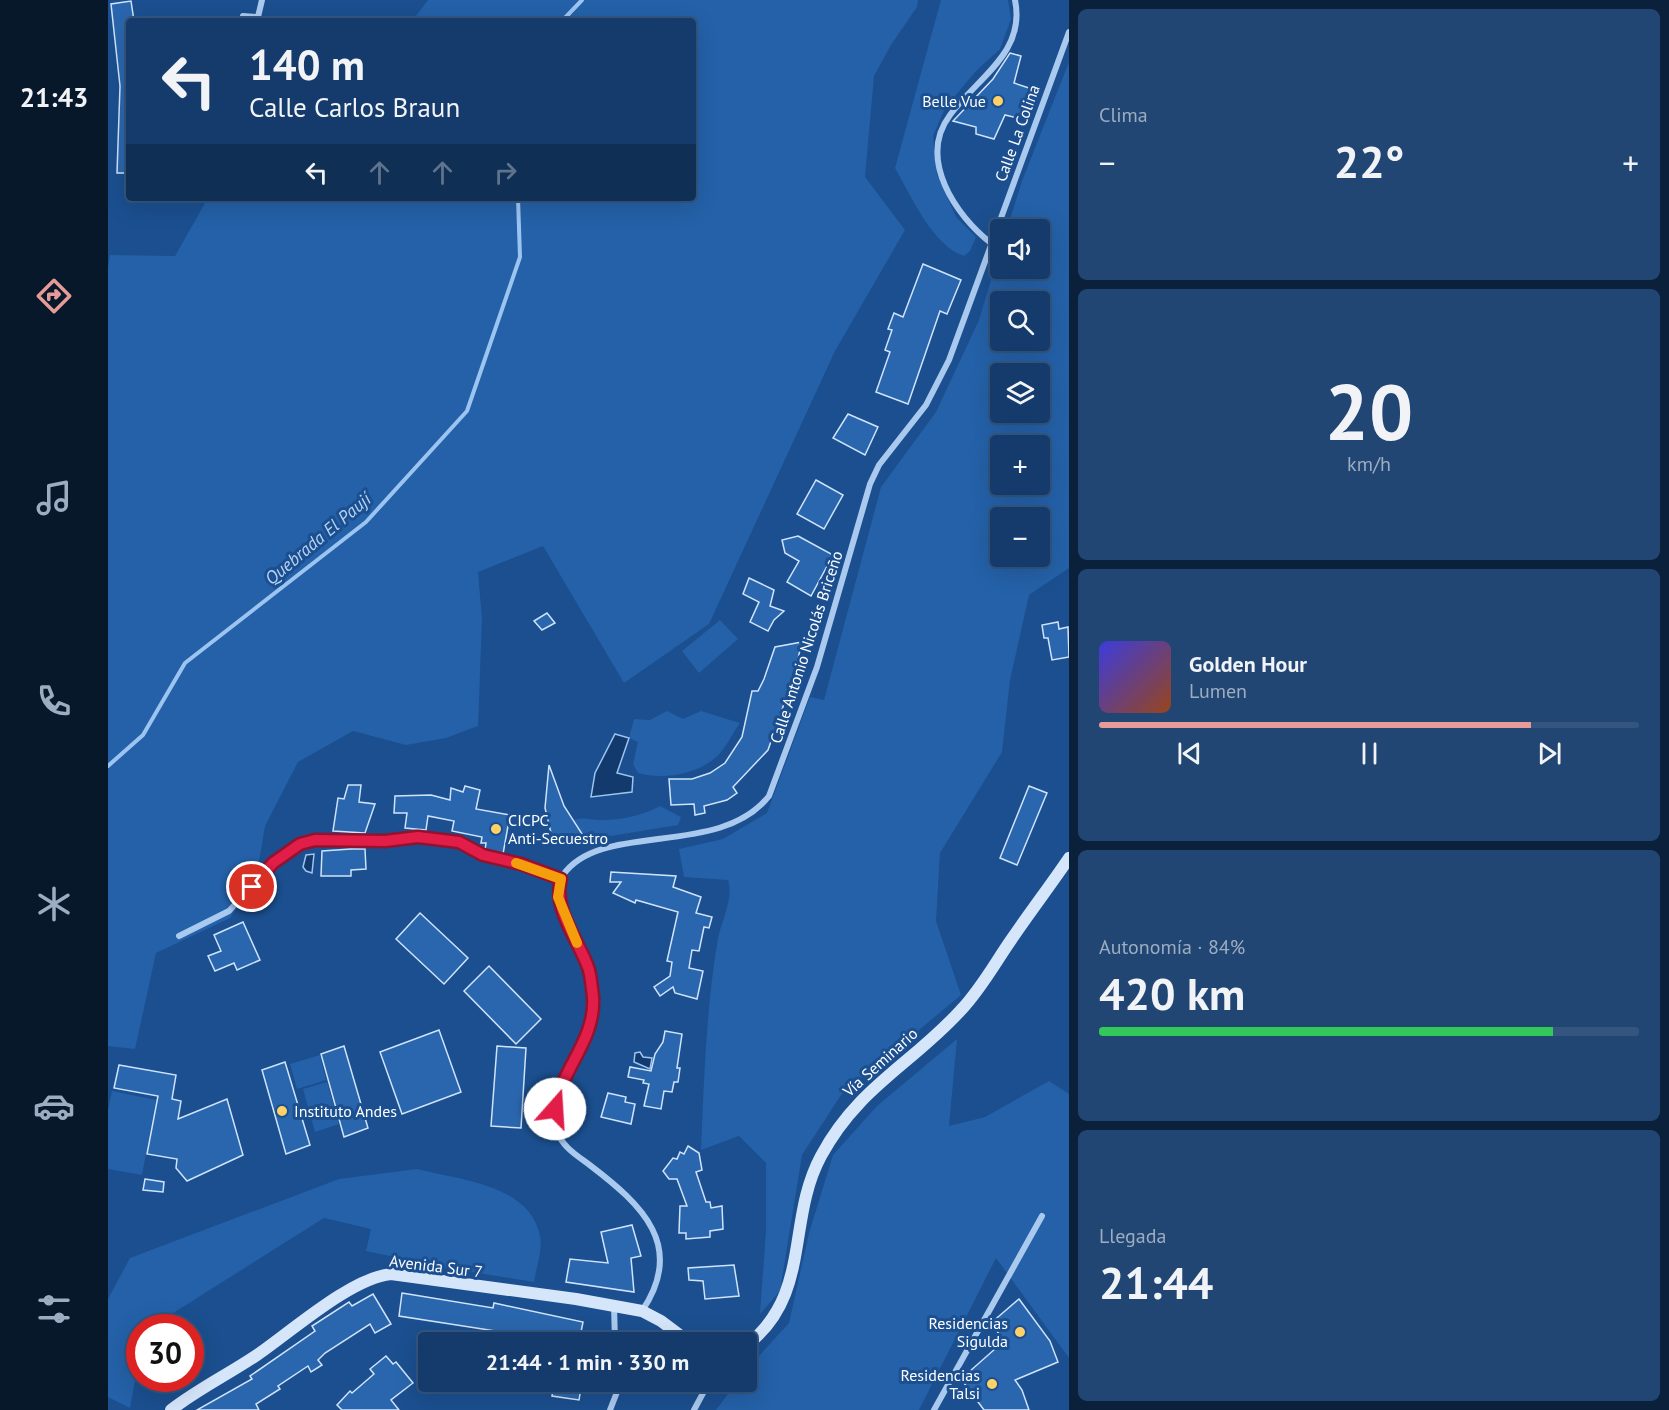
<!DOCTYPE html>
<html lang="es">
<meta charset="utf-8">
<style>
:root{--surface:#143b6b;--page:#214673;--text:#f1f3f6;--muted:#9dadc1;--line:#33557e;--accent:#e69b98}
body{margin:0;font-family:"PT Sans",sans-serif;background:var(--page);color:var(--text);height:100vh;display:flex;flex-direction:column;font-size:22px;white-space:nowrap}
*{box-sizing:border-box;margin:0}
p{font-size:20px;color:var(--muted)}
.icon{flex:none;width:33px;height:33px;fill:none;stroke:currentColor;stroke-width:2;stroke-linecap:round;stroke-linejoin:round}
.map{position:relative;flex:1;overflow:hidden}
.sheet{display:flex;flex-direction:column;gap:9px;padding:9px;background:#0b203b;width:600px}
.sheet>*{flex:none}
.banner{position:absolute;left:18px;top:18px;width:570px;height:183px;border-radius:6px;box-shadow:0 6px 24px #0002,0 0 0 2px var(--line);background:#143b6b;color:var(--text);overflow:hidden}
.controls{position:absolute;left:882px;top:219px;display:grid;gap:12px}
.controls a{display:grid;place-items:center;width:60px;height:60px;border-radius:6px;background:var(--surface);box-shadow:0 6px 24px #0002,0 0 0 2px var(--line);font-size:30px}
.speed{position:absolute;left:18px;top:1314px;display:flex;gap:12px;font-size:30px;font-weight:700;text-align:center}
.speed>*{display:grid;place-content:center;width:78px;height:78px;border-radius:50%;background:var(--surface);box-shadow:0 6px 24px #0002,0 0 0 2px var(--line);line-height:1}
.speed .limit{border:9px solid #d22;background:#fff;color:#111}
.pin{position:absolute;display:grid;place-items:center;width:51px;height:51px;color:#fff;margin:-26px;border:3px solid #fff;border-radius:50%;box-shadow:0 2px 6px #0007}
.me{position:absolute;width:66px;margin:-33px;rotate:19deg;stroke-linejoin:round;filter:drop-shadow(0 0 4px #0008)}
.turn{display:flex;align-items:center;gap:21px;height:126px;padding:0 24px;font-size:27px}
.turn .icon{width:78px;height:78px;stroke-width:2.5}
.turn b{display:block;font-size:42px;line-height:51px}
.lanes{display:flex;align-items:center;height:57px;padding:0 24px;background:#0003;justify-content:center;gap:30px;direction:ltr}
.lanes .off{opacity:.35}
.big{font-size:45px;font-weight:700;line-height:1.1}
.sheet .widget{flex:1;display:flex;flex-direction:column;justify-content:center;gap:9px;min-width:0;padding:0 21px;border-radius:9px;background:var(--page)}
.sheet .dial{align-items:center;gap:0}
.dial b{font-size:78px;line-height:1}
.song{display:flex;align-items:center;gap:18px}
.cover{width:72px;height:72px;border-radius:9px;background:linear-gradient(135deg,hsl(240 70% 55%),hsl(20 70% 35%))}
.played{height:6px;border-radius:3px;background:linear-gradient(90deg,var(--accent) 80%,var(--line) 80%)}
.keys{display:flex;justify-content:space-around;direction:ltr}
.heat{display:flex;justify-content:space-between;align-items:center;font-size:33px;direction:ltr}
.charge{height:9px;border-radius:4px;background:linear-gradient(90deg,#34c759 84%,var(--line) 0)}
.trip{position:absolute;left:310px;top:1332px;width:339px;height:60px;border-radius:6px;background:var(--surface);box-shadow:0 6px 24px #0002,0 0 0 2px var(--line);font-weight:700;line-height:60px;text-align:center}
main{display:flex;flex:1;min-height:0}
.tab-bar{display:flex;flex-direction:column;width:108px;justify-content:space-around;align-items:center;background:#08182b;color:var(--muted)}
.tab-bar .icon{width:42px;height:42px}
.tab-bar .active{color:var(--accent)}
.tab-bar b{font-size:27px;color:var(--text)}
.map>svg:first-child{display:block}
</style>
<main>
<nav class="tab-bar">
<b>21:43</b>
<svg class="icon active" aria-label="directions" viewBox="0 0 24 24"><path d="M12 3l9 9-9 9-9-9zM9 14v-3h6M13 9l2 2-2 2"/></svg>
<svg class="icon" aria-label="music" viewBox="0 0 24 24"><path d="M9 18V5l10-2v13"/><circle cx="6" cy="18" r="3"/><circle cx="16" cy="16" r="3"/></svg>
<svg class="icon" aria-label="phone" viewBox="0 0 24 24"><path d="M5 4h4l2 5-3 2q2 4 5 5l2-3 5 2v4C11 20 4 13 5 4z"/></svg>
<svg class="icon" aria-label="climate" viewBox="0 0 24 24"><path d="M12 3v18M4 7l16 10M4 17L20 7"/></svg>
<svg class="icon" aria-label="car" viewBox="0 0 24 24"><path d="M5 17H2v-5l4-1 3-4h7l3 4 3 1v5h-3M9 17h6M6 11h13"/><circle cx="7" cy="17" r="2"/><circle cx="17" cy="17" r="2"/></svg>
<svg class="icon" aria-label="filters" viewBox="0 0 24 24"><path d="M4 7h16M4 17h16"/><circle cx="9" cy="7" r="2"/><circle cx="15" cy="17" r="2"/></svg>
</nav>
<div class="map">
<svg width="961" height="1410" viewBox="0 0 961 1410">
<rect width="100%" height="100%" fill="#1b4f8f"/>
<!-- green -->
<g fill="#2461a8" fill-rule="evenodd">
<polygon points="320,0 810,0 809,7 783,45 766,76 757,177 797,230 727,351 601,624 516,683 435,546 370,572 374,619 370,726 338,738 298,745 245,731 190,762 157,826 149,873 122,918 48,953 27,1049 0,1046 0,269 2,255 67,256 100,198 585,198 585,21 304,21"/>
<path d="M833 0H900L903 19 892 49 868 71 837 108 825 136 829 175 848 217 868 237 862 251 856 256C825 247 802 194 787 168Z"/>
<path d="M961 62V568L921 595 902 680 894 752 832 853 828 921 853 995 733 1095 694 1155 672 1291 652 1314 658 1230V1163L631 1136 593 1150C596 1079 598 1008 610 938 614 920 626 897 620 880L576 877 571 849 615 839 659 813 702 697 716 700 773 487 828 412 871 320 892 250V268H932V230L899 229 914 181ZM892 302H932V340H892ZM892 374H932V412H892ZM892 446H932V484H892ZM892 518H932V556H892Z"/>
<polygon points="612,620 630,639 591,673 574,651"/>
<path d="M559 711 575 719 593 711 632 723C624 734 617 750 607 758 587 775 554 780 530 773L525 764 530 742 521 738 526 719 542 720Z"/>
<path d="M552 806 573 817 570 825 478 840 464 821C474 816 482 820 492 820 514 820 533 816 552 806Z"/>
<polygon points="849,1039 841,1126 877,1117 941,1081 961,1094 961,1358 888,1258 811,1410 608,1410 629,1382 639,1382 639,1369 681,1323 701,1233 725,1155 769,1106"/>
<polygon points="212,1055 218,1080 189,1089 182,1064"/>
<polygon points="219,1082 231,1124 207,1132 195,1089"/>
<polygon points="4,1091 48,1100 34,1175 0,1169 0,1110"/>
<path d="M309 1169C351 1180 422 1184 432 1236 435 1249 428 1268 426 1282L339 1268 258 1251 263 1229 216 1218 43 1327 32 1328 31 1359 22 1408 0 1397V1299L22 1258 231 1179Z"/>
</g>
<!-- water -->
<g fill="#123a6d" stroke="#9cc4f0" stroke-width="1.5">
<polygon points="507,734 521,738 509,773 525,777 524,792 483,797 487,773"/>
<polygon points="206,854 204,873 198,871 195,867 198,855"/>
<polygon points="532,1052 535,1057 544,1058 542,1069 526,1062 527,1053"/>
</g>
<g fill="none" stroke-linecap="round" stroke-linejoin="round">
<!-- stream -->
<g stroke="#9cc4f0" stroke-width="4">
<polyline points="454,21 474,0"/>
<polyline points="0,766 35,735 77,663 258,522 359,411 412,257 410,198"/>
</g>
</g>
<!-- building -->
<g fill="#2a66ad" stroke="#cfe3fa" stroke-width="1.5">
<polygon points="23,1 26,21 21,21 21,173 9,173 12,86 3,4"/>
<polygon points="902,53 913,56 906,83 924,89 909,118 897,115 886,139 868,134 868,127 845,121 885,79"/>
<polygon points="815,264 853,280 839,314 832,311 800,404 768,392 782,352 777,350 784,330 780,329 786,313 795,317"/>
<polygon points="740,414 770,427 757,455 725,438"/>
<polygon points="708,480 735,495 716,529 689,514"/>
<polygon points="690,536 725,555 703,596 679,582 691,561 677,553 674,540"/>
<polygon points="641,578 666,590 662,606 676,611 666,620 660,631 642,622 651,602 635,594"/>
<polygon points="439,613 447,623 434,630 426,621"/>
<polygon points="950,622 951,629 960,627 961,657 944,660 940,638 936,638 934,625"/>
<polygon points="694,642 686,675 660,750 625,787 629,793 619,800 596,806 597,813 587,815 586,804 563,805 561,779 584,779 602,773 617,763 634,737 644,691 650,691 656,679 667,647"/>
<polygon points="441,765 456,806 478,840 444,837 437,808"/>
<polygon points="240,785 253,785 251,802 267,804 257,833 225,831 230,798 236,799"/>
<polygon points="357,786 372,790 368,809 402,815 395,854 377,850 378,843 373,843 374,837 344,831 346,821 320,816 318,830 297,828 299,813 286,813 287,796 323,795 342,800 343,788 355,792"/>
<polygon points="921,786 939,793 909,865 892,858"/>
<polygon points="243,849 257,849 258,869 243,870 243,876 213,876 214,851"/>
<polygon points="503,872 568,876 565,887 593,897 588,913 604,917 601,928 596,927 591,951 584,950 581,968 595,971 589,999 567,993 565,987 552,996 546,987 562,976 564,962 559,961 570,912 528,900 527,903 505,893 513,882 502,882"/>
<polygon points="312,913 360,958 336,984 288,939"/>
<polygon points="135,922 152,960 129,970 126,963 107,971 100,956 113,951 106,935"/>
<polygon points="381,966 433,1019 408,1044 356,991"/>
<polygon points="331,1030 353,1092 294,1114 272,1052"/>
<polygon points="557,1031 574,1034 569,1068 572,1068 570,1082 566,1082 564,1092 556,1091 553,1109 536,1106 541,1084 535,1083 536,1080 520,1077 522,1067 543,1071 547,1054 555,1042"/>
<polygon points="236,1046 260,1128 236,1137 213,1054"/>
<polygon points="389,1046 418,1048 413,1128 383,1126"/>
<polygon points="177,1062 202,1145 178,1154 154,1070"/>
<polygon points="11,1065 68,1075 64,1099 73,1101 70,1119 119,1099 135,1155 79,1181 68,1168 69,1159 39,1154 50,1096 6,1088"/>
<polygon points="500,1093 518,1097 517,1102 527,1104 523,1124 493,1117"/>
<polygon points="580,1146 591,1153 594,1170 588,1172 598,1202 602,1202 603,1208 614,1206 615,1229 602,1231 602,1237 578,1239 578,1233 571,1233 572,1206 579,1206 569,1179 561,1179 555,1171 565,1158 569,1159 572,1152 576,1154"/>
<polygon points="37,1179 56,1182 55,1192 35,1190"/>
<polygon points="524,1225 533,1256 523,1258 526,1292 458,1282 462,1259 500,1263 493,1232"/>
<polygon points="626,1265 631,1296 597,1299 595,1281 581,1280 580,1268"/>
<polygon points="294,1293 385,1308 386,1303 475,1322 471,1342 412,1342 414,1335 291,1316"/>
<polygon points="265,1294 283,1324 267,1333 262,1324 217,1353 210,1360 214,1365 203,1372 200,1366 170,1386 172,1389 148,1404 151,1410 89,1410 144,1379 142,1376 207,1331 204,1326 241,1302 244,1306"/>
<polygon points="911,1299 942,1341 950,1362 907,1380 914,1390 921,1410 876,1410 853,1379 896,1341 883,1323"/>
<polygon points="278,1356 285,1364 288,1362 305,1383 283,1400 291,1410 234,1410 229,1405 242,1391 244,1393 266,1374 262,1369"/>
<polygon points="369,1382 405,1382 403,1392 369,1387"/>
<polygon points="446,1382 474,1382 471,1400 444,1396"/>
</g>
<g fill="none" stroke-linecap="round" stroke-linejoin="round">
<!-- minor -->
<g stroke="#a9c9ee" stroke-width="6">
<polyline points="135,16 149,17"/>
<polyline points="149,21 154,0"/>
<path d="M883 243C848 216 809 159 842 115 869 78 918 53 907 0"/>
<polyline points="71,936 121,911 165,863 192,844 207,840 277,841 310,837 338,839 351,842 375,855 413,864 453,879"/>
<polyline points="506,1305 507,1342"/>
<path d="M534 1311C578 1246 534 1205 483 1166 470 1156 454 1147 449 1131 435 1084 488 1046 485 999 484 989 483 978 480 968 472 945 440 897 455 875 493 820 612 859 661 796L709 667 762 484 771 465 818 405 841 360 961 32"/>
<polyline points="502,1410 509,1392 509,1382"/>
<polyline points="586,1410 601,1382"/>
<polyline points="826,1410 934,1216"/>
</g>
<!-- secondary -->
<g stroke="#d6e6fa" stroke-width="12">
<path d="M639 1345C704 1294 678 1221 713 1156 750 1087 804 1064 853 1010 873 989 887 963 903 940 922 912 942 886 961 858"/>
<path d="M63 1410C90 1389 121 1374 149 1355 184 1331 243 1278 283 1274L468 1299 534 1311 553 1321 581 1342"/>
</g>
</g>
<g fill="none" stroke-linecap="round" stroke-linejoin="round">
<defs>
<path id="route" d="M144 887 165 863 192 844 207 840 277 841 310 837 351 842 375 855 413 864 453 879C444 909 472 942 481 970 483 978 484 988 485 997 488 1040 453 1069 447 1109"/>
</defs>
<!-- route casing -->
<use href="#route" stroke="#92132f" stroke-width="15"/>
<!-- route -->
<use href="#route" stroke="#e11d48" stroke-width="10"/>
<!-- slow -->
<polyline stroke="#f59e0b" stroke-width="10" points="408,863 453,879 450,897 469,943"/>
</g>
<!-- markers -->
<g fill="#ffd166" stroke="#1b4f8f" stroke-width="2">
<circle cx="890" cy="101" r="6"/>
<circle cx="388" cy="829" r="6"/>
<circle cx="174" cy="1111" r="6"/>
<circle cx="912" cy="1332" r="6"/>
<circle cx="884" cy="1384" r="6"/>
</g>
<g text-anchor="middle" stroke-width="6" stroke-linejoin="round" paint-order="stroke">
<!-- poi labels -->
<g font-size="16" fill="#fff" stroke="#1b4f8f" text-anchor="end">
<text x="878" y="107">Belle Vue</text>
<text x="400" y="826" text-anchor="start">CICPC<tspan x="400" dy="18">Anti-Secuestro</tspan></text>
<text x="186" y="1117" text-anchor="start">Instituto Andes</text>
<text x="900" y="1329">Residencias<tspan x="900" dy="18">Sigulda</tspan></text>
<text x="872" y="1381">Residencias<tspan x="872" dy="18">Talsi</tspan></text>
</g>
<!-- street labels -->
<g font-size="16" fill="#fff" stroke="#1b4f8f">
<text transform="translate(909 133) rotate(-70)" y="6">Calle La Colina</text>
<text transform="translate(698 647) rotate(-72)" y="6">Calle Antonio Nicolás Briceño</text>
<text transform="translate(772 1062) rotate(-42)" y="6">Vía Seminario</text>
<text transform="translate(328 1266) rotate(7)" y="6">Avenida Sur 7</text>
</g>
<!-- water labels -->
<g font-size="18" font-style="italic" fill="#b5d3f5" stroke="#1b4f8f">
<text transform="translate(210 539) rotate(-40)" y="6">Quebrada El Paují</text>
</g>
</g>
</svg>
<div class="controls">
<a><svg class="icon" aria-label="sound" viewBox="0 0 24 24"><path d="M4 9h4l5-4v14l-5-4H4zM17 9q2 3 0 6"/></svg></a>
<a><svg class="icon" aria-label="search" viewBox="0 0 24 24"><circle cx="10" cy="10" r="6"/><path d="M15 15l6 6"/></svg></a>
<a><svg class="icon" aria-label="layers" viewBox="0 0 24 24"><path d="M12 4l9 5-9 5-9-5zM3 14l9 5 9-5"/></svg></a>
<a>+</a>
<a>−</a>
</div>
<div class="speed"><div class="limit">30</div></div>
<div class="pin" style="left:144px;top:887px;background:#d93025"><svg class="icon" aria-label="arrive" viewBox="0 0 24 24"><path d="M6 21V4h12l-3 4 3 4H6"/></svg></div>
<svg class="me" style="left:447px;top:1109px" viewBox="-20 -20 40 40"><circle r="19" fill="#fff"/><path d="M0-13L10 11 0 6-10 11z" fill="#e11d48"/></svg>
<div class="trip">21:44 · 1 min · 330 m</div>
<div class="banner">
<div class="turn"><svg class="icon" aria-label="left" viewBox="0 0 24 24"><path d="M17 20v-9H6M10 6l-5 5 5 5"/></svg><div><b>140 m</b>Calle Carlos Braun</div></div>
<div class="lanes"><svg class="icon" aria-label="left" viewBox="0 0 24 24"><path d="M17 20v-9H6M10 6l-5 5 5 5"/></svg><svg class="icon off" aria-label="ahead" viewBox="0 0 24 24"><path d="M12 20V5M6 11l6-6 6 6"/></svg><svg class="icon off" aria-label="ahead" viewBox="0 0 24 24"><path d="M12 20V5M6 11l6-6 6 6"/></svg><svg class="icon off" aria-label="right" viewBox="0 0 24 24"><path d="M7 20v-9h11M14 6l5 5-5 5"/></svg></div>
</div>
</div>
<section class="sheet">
<div class="widget"><p>Clima</p>
<div class="heat"><a>−</a><b class="big">22°</b><a>+</a></div>
</div>
<div class="widget dial"><b>20</b><p>km/h</p></div>
<div class="widget">
<div class="song"><i class="cover"></i><div><b>Golden Hour</b><p>Lumen</p></div></div>
<div class="played"></div>
<div class="keys"><svg class="icon" aria-label="previous" viewBox="0 0 24 24"><path d="M18 5L8 12l10 7zM5 5v14"/></svg><svg class="icon" aria-label="pause" viewBox="0 0 24 24"><path d="M8 5v14M16 5v14"/></svg><svg class="icon" aria-label="next" viewBox="0 0 24 24"><path d="M6 5l10 7-10 7zM19 5v14"/></svg></div>
</div>
<div class="widget"><p>Autonomía · 84%</p><b class="big">420 km</b><div class="charge"></div></div>
<div class="widget"><p>Llegada</p><b class="big">21:44</b></div>
</section>
</main>
